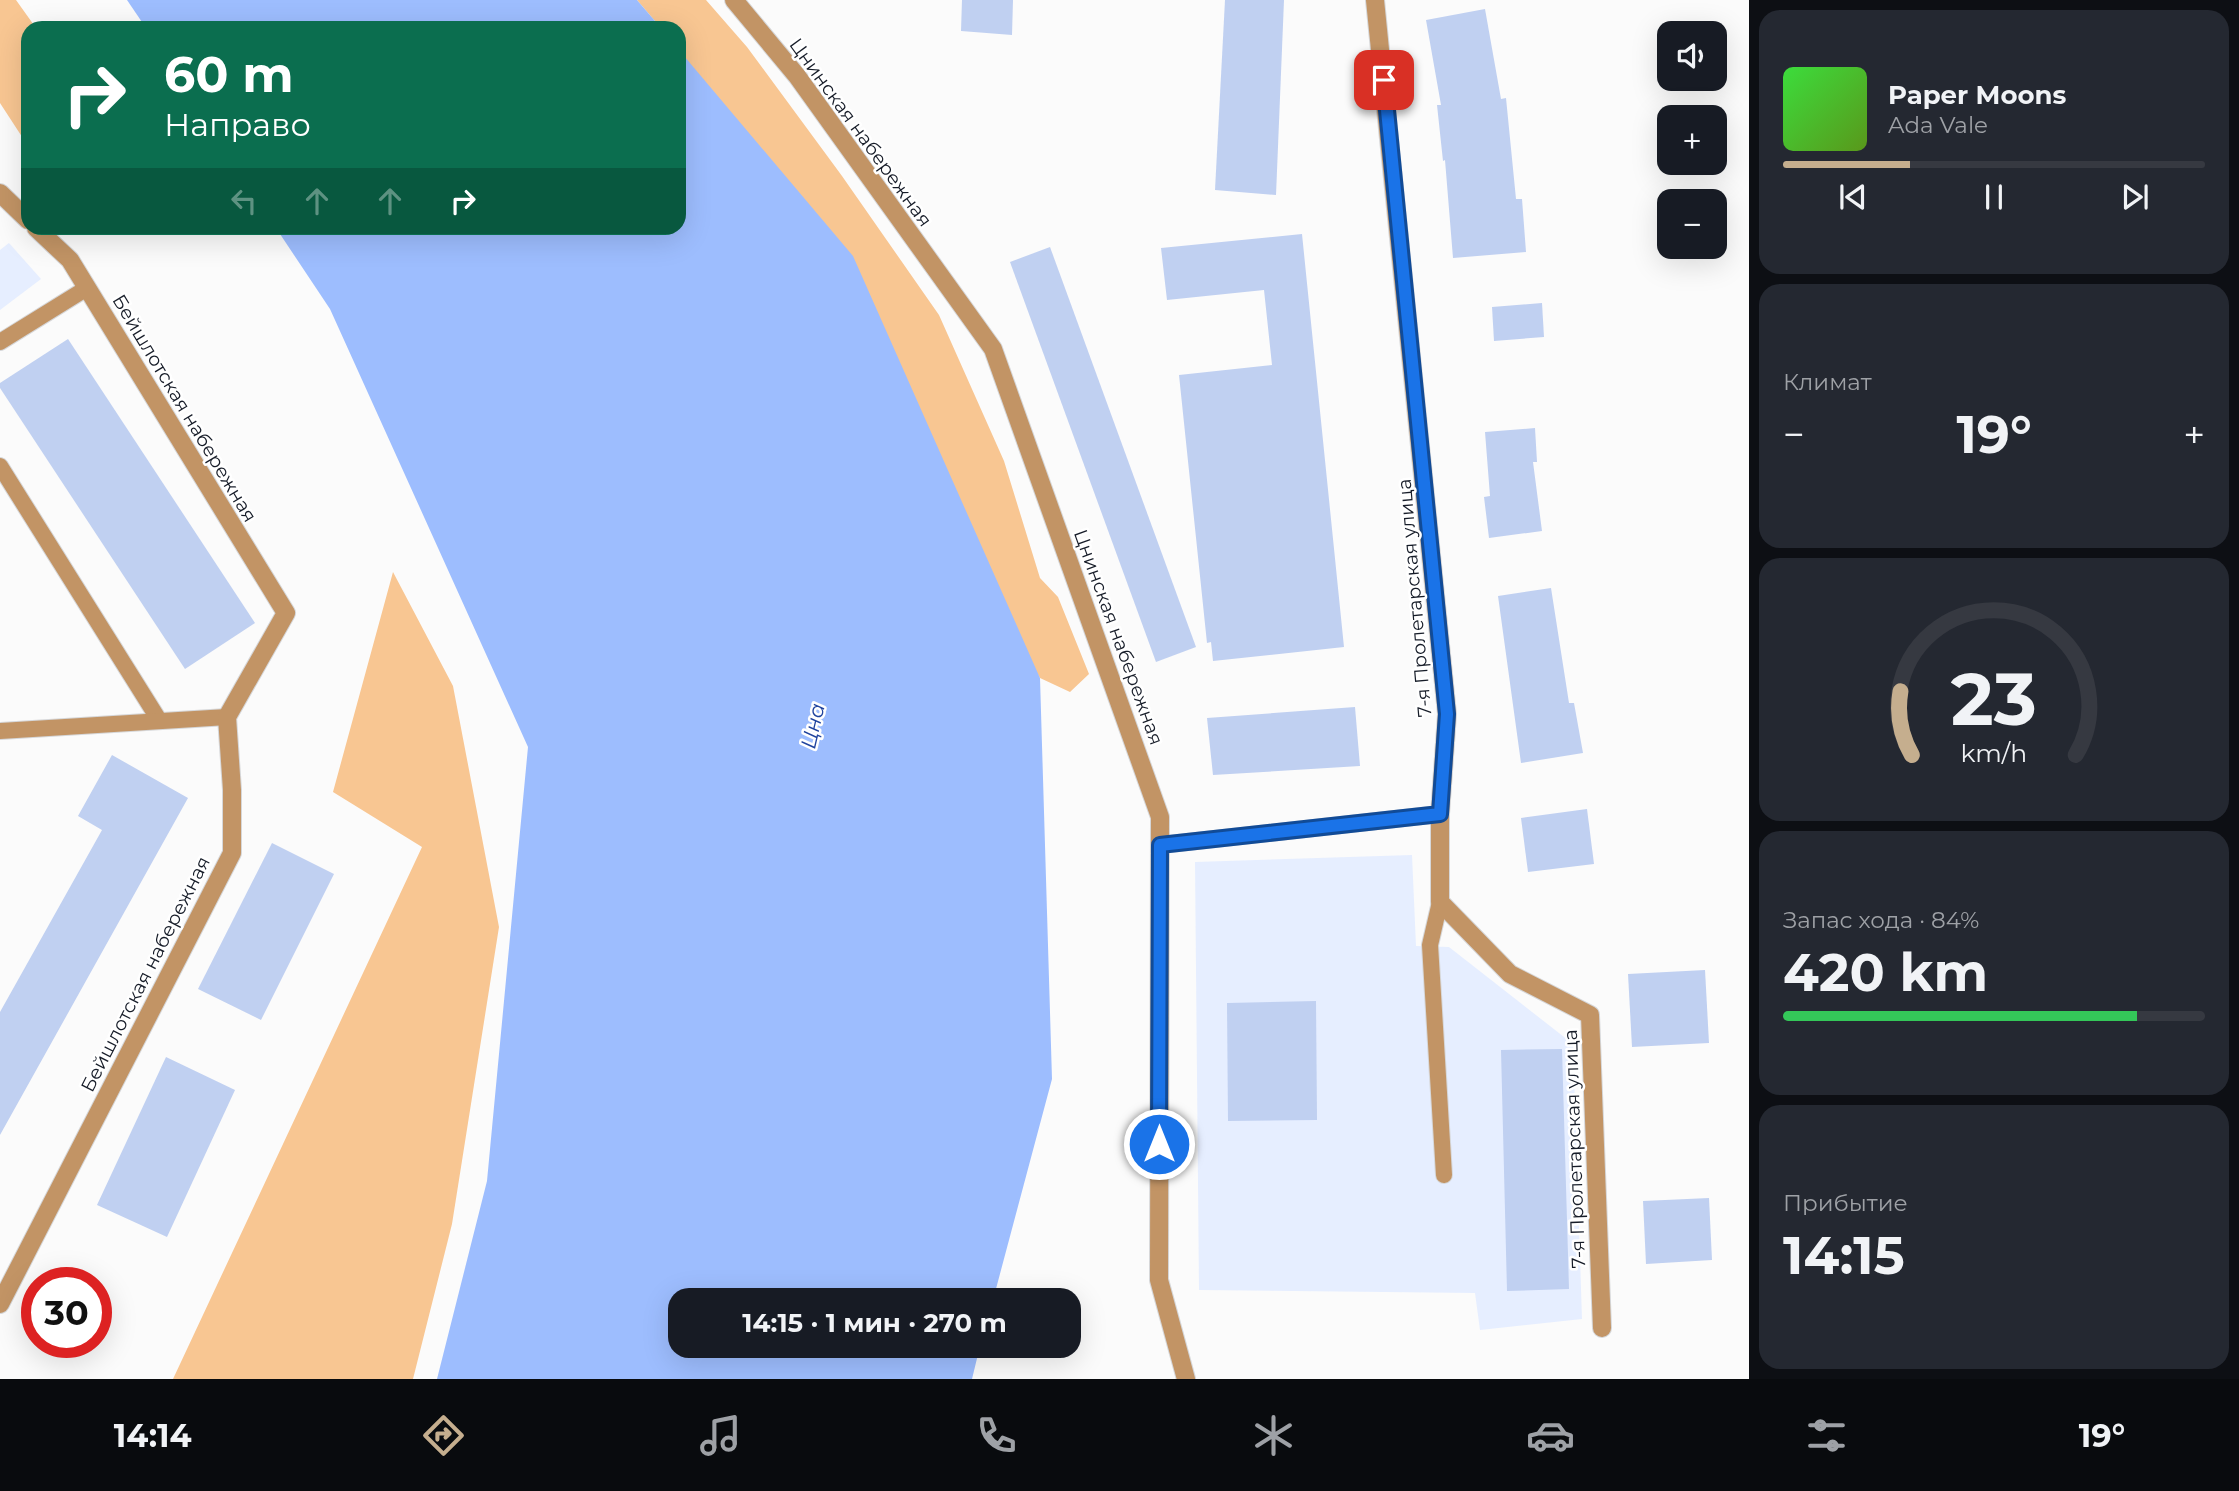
<!DOCTYPE html>
<html lang="ru">
<meta charset="utf-8">
<style>
:root{--surface:#171b24;--page:#242831;--text:#f1f3f6;--muted:#9ea1a6;--line:#363941;--accent:#c5ae8e}
body{margin:0;font-family:Montserrat,sans-serif;background:var(--page);color:var(--text);height:100vh;display:flex;flex-direction:column;font-size:26px;white-space:nowrap}
*{box-sizing:border-box;margin:0}
p{font-size:23px;color:var(--muted)}
.icon{flex:none;width:38px;height:38px;fill:none;stroke:currentColor;stroke-width:2;stroke-linecap:round;stroke-linejoin:round}
.map{position:relative;flex:1;overflow:hidden}
.side{display:flex;flex-direction:column;gap:10px;padding:10px;background:#0d0f14;width:490px}
.side>*{flex:none}
.banner{position:absolute;left:21px;top:21px;width:665px;height:214px;border-radius:21px;box-shadow:0 7px 28px #0002;background:#0b6e4f;color:#fff;overflow:hidden}
.buttons{position:absolute;left:1657px;top:21px;display:grid;gap:14px}
.buttons a{display:grid;place-items:center;width:70px;height:70px;border-radius:14px;background:var(--surface);box-shadow:0 7px 28px #0002;font-size:35px}
.speed{position:absolute;left:21px;top:1267px;display:flex;gap:14px;font-size:35px;font-weight:700;text-align:center}
.speed>*{display:grid;place-content:center;width:91px;height:91px;border-radius:50%;background:var(--surface);box-shadow:0 7px 28px #0002;line-height:1}
.speed .limit{border:10px solid #d22;background:#fff;color:#111}
.pin{position:absolute;display:grid;place-items:center;width:60px;height:60px;color:#fff;margin:-30px;border-radius:14px;box-shadow:0 4px 10px #0006}
.me{position:absolute;width:77px;margin:-38px;rotate:0deg;stroke-linejoin:round;filter:drop-shadow(0 0 5px #0008)}
.turn{display:flex;align-items:center;gap:24px;height:147px;padding:0 28px;font-size:32px}
.turn .icon{width:91px;height:91px;stroke-width:2.5}
.turn b{display:block;font-size:49px;line-height:60px}
.lanes{display:flex;align-items:center;height:66px;padding:0 28px;background:#0003;justify-content:center;gap:35px;direction:ltr}
.lanes .off{opacity:.35}
.big{font-size:52px;font-weight:700;line-height:1.1}
.side .widget{flex:1;display:flex;flex-direction:column;justify-content:center;gap:10px;min-width:0;padding:0 24px;border-radius:21px;background:var(--page)}
.side .dial{align-items:center;gap:0}
.dial svg{height:182px;overflow:visible;fill:none;stroke:var(--line);stroke-width:7;stroke-linecap:round;text-anchor:middle}
.dial text{fill:var(--text);stroke:none}
.song{display:flex;align-items:center;gap:21px}
.cover{width:84px;height:84px;border-radius:10px;background:linear-gradient(135deg,hsl(120 70% 55%),hsl(90 70% 35%))}
.played{height:7px;border-radius:4px;background:linear-gradient(90deg,var(--accent) 30%,var(--line) 30%)}
.keys{display:flex;justify-content:space-around;direction:ltr}
.heat{display:flex;justify-content:space-between;align-items:center;font-size:38px;direction:ltr}
.charge{height:10px;border-radius:5px;background:linear-gradient(90deg,#34c759 84%,var(--line) 0)}
.trip{position:absolute;left:668px;top:1288px;width:413px;height:70px;border-radius:21px;background:var(--surface);box-shadow:0 7px 28px #0002;font-weight:700;line-height:70px;text-align:center}
.dock{display:flex;height:112px;justify-content:space-around;align-items:center;background:#090b0e;color:var(--muted)}
.dock .icon{width:49px;height:49px}
.dock .on{color:var(--accent)}
.dock b{font-size:32px;color:var(--text)}
main{display:flex;flex:1;min-height:0}
.map>svg:first-child{display:block}
</style>
<main>
<div class="map">
<svg width="1749" height="1379" viewBox="0 0 1749 1379">
<rect width="100%" height="100%" fill="#fbfbfb"/>
<!-- built -->
<g fill="#e6eeff">
<polygon points="9,243 41,279 0,310 0,250"/>
<polygon points="1412,855 1416,946 1449,947 1573,1044 1582,1319 1480,1330 1475,1293 1199,1290 1195,862"/>
</g>
<!-- green -->
<g fill="#f8c692">
<polygon points="0,0 16,0 36,28 28,28 28,146 0,103"/>
<polygon points="637,0 706,0 747,47 842,176 939,315 1004,461 1040,578 1058,597 1089,674 1070,692 1040,678 679,50 679,28 661,28"/>
<polygon points="393,572 453,686 499,927 452,1224 413,1379 173,1379 422,847 333,792"/>
</g>
<!-- water -->
<g fill="#9dbdfe">
<polygon points="127,0 637,0 661,28 146,28"/>
<polygon points="679,50 853,256 1040,678 1052,1079 993,1300 681,1300 681,1346 980,1346 972,1379 437,1379 487,1181 528,747 330,309 276,228 679,228"/>
</g>
<!-- building -->
<g fill="#c0d0f1">
<polygon points="962,0 1013,0 1012,35 961,31"/>
<polygon points="1225,0 1284,0 1276,195 1215,190"/>
<polygon points="1485,9 1501,99 1506,98 1516,199 1522,199 1526,252 1453,258 1445,160 1443,161 1437,105 1441,105 1426,20"/>
<polygon points="1302,234 1344,647 1213,661 1211,642 1207,643 1179,375 1272,365 1264,290 1167,300 1161,248"/>
<polygon points="1050,247 1196,647 1156,662 1010,262"/>
<polygon points="1542,303 1544,337 1494,341 1492,307"/>
<polygon points="68,339 255,623 185,669 0,388 0,383"/>
<polygon points="1535,428 1537,462 1533,462 1542,531 1489,538 1484,497 1490,496 1485,432"/>
<polygon points="1551,588 1569,703 1574,703 1583,753 1521,763 1498,596"/>
<polygon points="1355,707 1360,766 1213,775 1207,718"/>
<polygon points="112,755 188,798 0,1135 0,1012 102,830 78,816"/>
<polygon points="1587,809 1594,864 1528,872 1521,818"/>
<polygon points="272,843 334,874 261,1020 198,989"/>
<polygon points="1705,970 1709,1043 1632,1047 1628,974"/>
<polygon points="1316,1001 1317,1120 1228,1121 1227,1003"/>
<polygon points="1562,1049 1569,1289 1507,1291 1501,1050"/>
<polygon points="166,1057 235,1090 167,1237 97,1205"/>
<polygon points="1709,1198 1712,1260 1646,1264 1643,1201"/>
</g>
<g fill="none" stroke-linecap="round" stroke-linejoin="round">
<defs>
<g id="lane">
<polyline points="0,342 87,288"/>
<polyline points="0,466 159,720"/>
<polyline points="0,731 227,717"/>
<polyline points="1160,845 1440,814"/>
<polyline points="1440,902 1430,945 1444,1175"/>
</g>
<g id="street">
<polyline points="734,0 797,76 993,349 1160,817 1159,1280 1186,1379"/>
<polyline points="1375,0 1447,714 1440,814 1440,902 1510,974 1590,1015 1602,1328"/>
<polyline points="0,193 28,220"/>
<polyline points="0,1304 232,853 232,790 227,717 286,613 70,260 36,228"/>
</g>
</defs>
<!-- lane casing -->
<use href="#lane" stroke="#d6d7d9" stroke-width="18"/>
<!-- street casing -->
<use href="#street" stroke="#d6d7d9" stroke-width="20"/>
<!-- lane -->
<use href="#lane" stroke="#c29465" stroke-width="16"/>
<!-- street -->
<use href="#street" stroke="#c29465" stroke-width="18"/>
</g>
<g fill="none" stroke-linecap="round" stroke-linejoin="round">
<defs>
<polyline id="route" points="1159,1144 1160,845 1440,814 1447,714 1384,80"/>
</defs>
<!-- route casing -->
<use href="#route" stroke="#114b97" stroke-width="18"/>
<!-- route -->
<use href="#route" stroke="#1a73e8" stroke-width="12"/>
</g>
<g text-anchor="middle" stroke-width="5" stroke-linejoin="round" paint-order="stroke">
<!-- street labels -->
<g font-size="19" fill="#161c28" stroke="#fff">
<text transform="translate(861 132) rotate(54)" y="7">Цнинская набережная</text>
<text transform="translate(185 408) rotate(59)" y="7">Бейшлотская набережная</text>
<text transform="translate(1414 598) rotate(-95)" y="7">7-я Пролетарская улица</text>
<text transform="translate(1119 637) rotate(70)" y="7">Цнинская набережная</text>
<text transform="translate(145 974) rotate(-63)" y="7">Бейшлотская набережная</text>
<text transform="translate(1574 1149) rotate(-92)" y="7">7-я Пролетарская улица</text>
</g>
<!-- water labels -->
<g font-size="21" font-style="italic" fill="#1f439e" stroke="#fff">
<text transform="translate(813 726) rotate(-77)" y="7">Цна</text>
</g>
</g>
</svg>
<div class="buttons">
<a><svg class="icon" aria-label="sound" viewBox="0 0 24 24"><path d="M4 9h4l5-4v14l-5-4H4zM17 9q2 3 0 6"/></svg></a>
<a>+</a>
<a>−</a>
</div>
<div class="speed"><div class="limit">30</div></div>
<div class="pin" style="left:1384px;top:80px;background:#d93025"><svg class="icon" aria-label="arrive" viewBox="0 0 24 24"><path d="M6 21V4h12l-3 4 3 4H6"/></svg></div>
<svg class="me" style="left:1159px;top:1144px" viewBox="-20 -20 40 40"><circle r="17" fill="#1a73e8" stroke="#fff" stroke-width="3"/><path d="M0-11L8 9 0 5-8 9z" fill="#fff"/></svg>
<div class="trip">14:15 · 1 мин · 270 m</div>
<div class="banner">
<div class="turn"><svg class="icon" aria-label="right" viewBox="0 0 24 24"><path d="M7 20v-9h11M14 6l5 5-5 5"/></svg><div><b>60 m</b>Направо</div></div>
<div class="lanes"><svg class="icon off" aria-label="left" viewBox="0 0 24 24"><path d="M17 20v-9H6M10 6l-5 5 5 5"/></svg><svg class="icon off" aria-label="ahead" viewBox="0 0 24 24"><path d="M12 20V5M6 11l6-6 6 6"/></svg><svg class="icon off" aria-label="ahead" viewBox="0 0 24 24"><path d="M12 20V5M6 11l6-6 6 6"/></svg><svg class="icon" aria-label="right" viewBox="0 0 24 24"><path d="M7 20v-9h11M14 6l5 5-5 5"/></svg></div>
</div>
</div>
<section class="side">
<div class="widget">
<div class="song"><i class="cover"></i><div><b>Paper Moons</b><p>Ada Vale</p></div></div>
<div class="played"></div>
<div class="keys"><svg class="icon" aria-label="previous" viewBox="0 0 24 24"><path d="M18 5L8 12l10 7zM5 5v14"/></svg><svg class="icon" aria-label="pause" viewBox="0 0 24 24"><path d="M8 5v14M16 5v14"/></svg><svg class="icon" aria-label="next" viewBox="0 0 24 24"><path d="M6 5l10 7-10 7zM19 5v14"/></svg></div>
</div>
<div class="widget"><p>Климат</p>
<div class="heat"><a>−</a><b class="big">19°</b><a>+</a></div>
</div>
<div class="widget dial"><svg viewBox="0 0 100 80">
<path d="M14 69A42 42 0 1 1 86 69"/>
<path d="M14 69A42 42 0 0 1 9 41" stroke="#c5ae8e"/>
<text x="50" y="56" font-size="32" font-weight="700">23</text>
<text x="50" y="72" font-size="11">km/h</text>
</svg></div>
<div class="widget"><p>Запас хода · 84%</p><b class="big">420 km</b><div class="charge"></div></div>
<div class="widget"><p>Прибытие</p><b class="big">14:15</b></div>
</section>
</main>
<nav class="dock">
<b>14:14</b>
<svg class="icon on" aria-label="directions" viewBox="0 0 24 24"><path d="M12 3l9 9-9 9-9-9zM9 14v-3h6M13 9l2 2-2 2"/></svg>
<svg class="icon" aria-label="music" viewBox="0 0 24 24"><path d="M9 18V5l10-2v13"/><circle cx="6" cy="18" r="3"/><circle cx="16" cy="16" r="3"/></svg>
<svg class="icon" aria-label="phone" viewBox="0 0 24 24"><path d="M5 4h4l2 5-3 2q2 4 5 5l2-3 5 2v4C11 20 4 13 5 4z"/></svg>
<svg class="icon" aria-label="climate" viewBox="0 0 24 24"><path d="M12 3v18M4 7l16 10M4 17L20 7"/></svg>
<svg class="icon" aria-label="car" viewBox="0 0 24 24"><path d="M5 17H2v-5l4-1 3-4h7l3 4 3 1v5h-3M9 17h6M6 11h13"/><circle cx="7" cy="17" r="2"/><circle cx="17" cy="17" r="2"/></svg>
<svg class="icon" aria-label="filters" viewBox="0 0 24 24"><path d="M4 7h16M4 17h16"/><circle cx="9" cy="7" r="2"/><circle cx="15" cy="17" r="2"/></svg>
<b>19°</b>
</nav>
